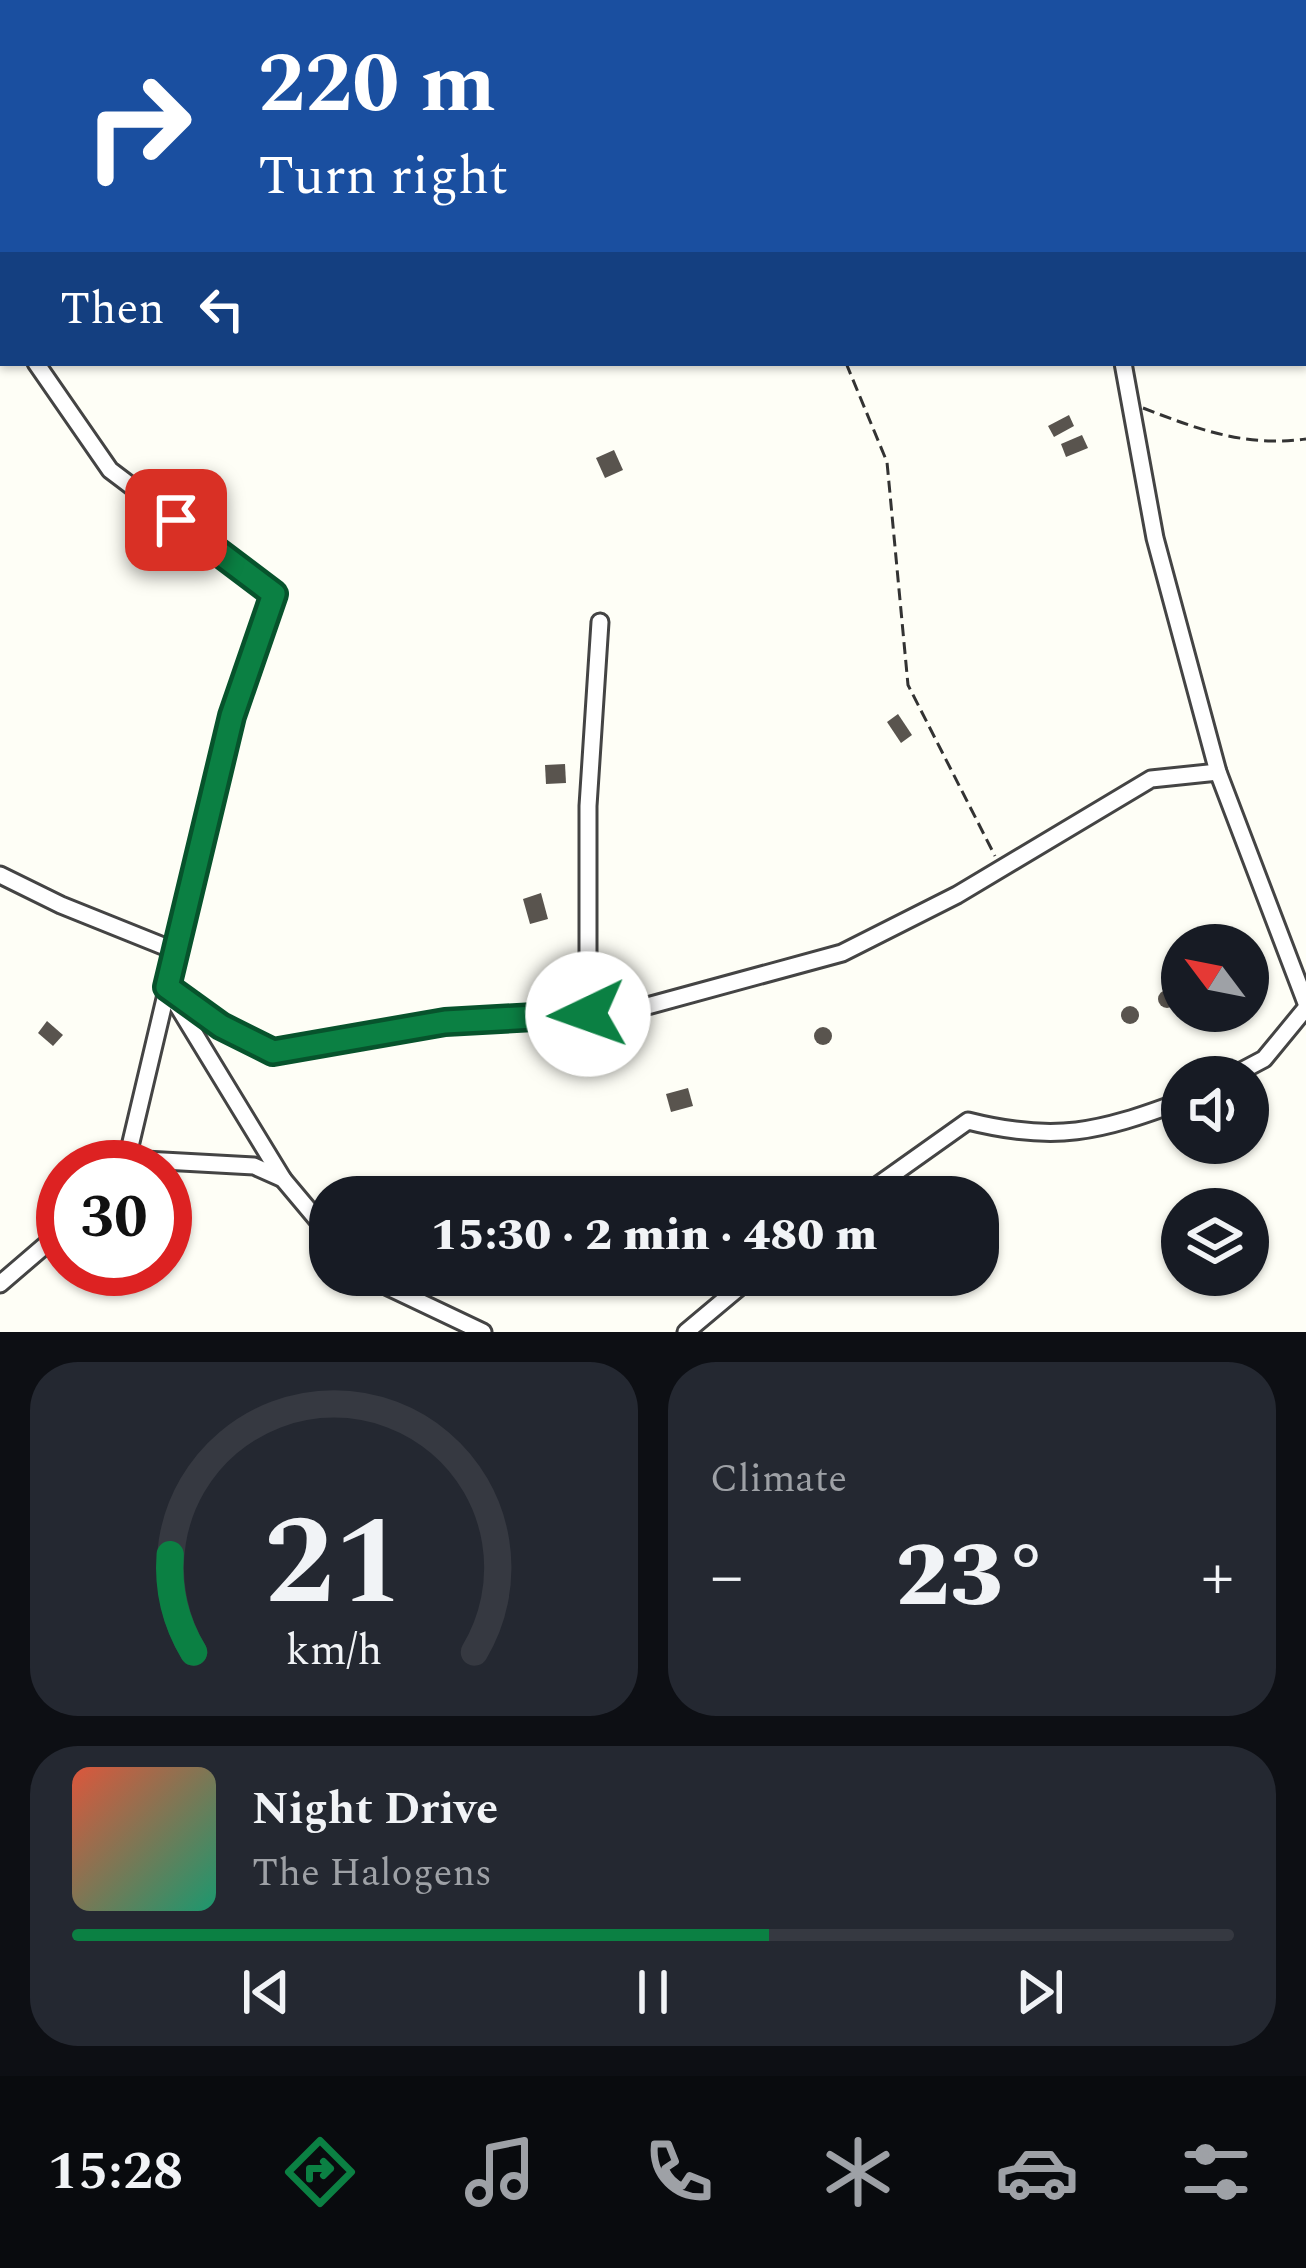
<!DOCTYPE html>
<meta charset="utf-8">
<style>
:root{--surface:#171b24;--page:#242831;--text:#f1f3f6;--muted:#9ea1a6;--line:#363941;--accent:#0b8043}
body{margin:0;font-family:Spectral,serif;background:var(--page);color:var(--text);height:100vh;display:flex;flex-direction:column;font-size:45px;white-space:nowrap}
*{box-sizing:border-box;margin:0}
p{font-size:39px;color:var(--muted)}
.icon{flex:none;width:66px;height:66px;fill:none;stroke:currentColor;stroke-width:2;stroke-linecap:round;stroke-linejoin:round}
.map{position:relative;height:1332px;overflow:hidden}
.details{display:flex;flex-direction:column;gap:30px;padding:30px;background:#0d0f14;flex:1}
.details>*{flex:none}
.banner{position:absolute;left:0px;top:0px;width:1308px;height:366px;box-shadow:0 3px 9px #0004;background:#1a4fa0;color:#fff;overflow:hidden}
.needle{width:78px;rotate:302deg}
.fabs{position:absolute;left:1161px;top:924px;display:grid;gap:24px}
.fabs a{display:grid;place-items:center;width:108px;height:108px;border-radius:50%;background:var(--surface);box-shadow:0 3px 9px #0004;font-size:60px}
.speed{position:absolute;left:36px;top:1140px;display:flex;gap:24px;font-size:60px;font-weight:700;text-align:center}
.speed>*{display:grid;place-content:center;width:156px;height:156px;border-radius:50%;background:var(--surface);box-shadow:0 3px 9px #0004;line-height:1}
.speed .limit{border:18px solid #d22;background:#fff;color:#111}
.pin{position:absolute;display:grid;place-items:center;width:102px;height:102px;color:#fff;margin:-51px;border-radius:24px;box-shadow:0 6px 18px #0006}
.me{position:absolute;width:132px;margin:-66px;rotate:267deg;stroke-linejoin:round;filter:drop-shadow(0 0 9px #0008)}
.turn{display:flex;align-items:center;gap:42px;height:252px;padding:0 60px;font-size:54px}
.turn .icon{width:156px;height:156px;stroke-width:2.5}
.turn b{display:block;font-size:84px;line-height:102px}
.then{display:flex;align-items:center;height:114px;padding:0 60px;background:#0003;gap:24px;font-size:45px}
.big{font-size:90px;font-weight:800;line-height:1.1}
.details .tile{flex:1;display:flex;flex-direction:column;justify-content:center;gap:18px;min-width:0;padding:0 42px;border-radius:48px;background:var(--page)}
.details .dial{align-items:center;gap:0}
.dial svg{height:312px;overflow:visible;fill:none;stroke:var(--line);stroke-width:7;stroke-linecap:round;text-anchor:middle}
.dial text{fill:var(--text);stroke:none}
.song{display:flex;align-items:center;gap:36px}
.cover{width:144px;height:144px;border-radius:18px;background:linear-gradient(135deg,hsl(10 70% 55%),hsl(160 70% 35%))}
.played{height:12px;border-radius:6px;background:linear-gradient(90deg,var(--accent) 60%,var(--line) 60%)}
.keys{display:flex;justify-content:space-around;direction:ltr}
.heat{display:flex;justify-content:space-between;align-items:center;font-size:66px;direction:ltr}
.details .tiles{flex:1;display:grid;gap:30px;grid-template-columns:1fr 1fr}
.tile:last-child{grid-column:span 2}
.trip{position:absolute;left:309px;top:1176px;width:690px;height:120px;border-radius:48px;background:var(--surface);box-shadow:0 3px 9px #0004;font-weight:800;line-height:120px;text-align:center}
.menu{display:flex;height:192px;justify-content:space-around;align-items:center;background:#090b0e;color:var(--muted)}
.menu .icon{width:84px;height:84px}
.menu .selected{color:var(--accent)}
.menu b{font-size:54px;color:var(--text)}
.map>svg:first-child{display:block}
</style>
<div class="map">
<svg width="1306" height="1332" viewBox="0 0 1306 1332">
<rect width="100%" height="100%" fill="#fefef6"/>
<!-- building -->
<g fill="#59544e">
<polygon points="1069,415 1074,426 1054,437 1048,426"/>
<polygon points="1082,435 1088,448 1066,457 1061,444"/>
<polygon points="614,450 623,470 605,478 596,458"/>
<polygon points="898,714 912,735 901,743 887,722"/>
<polygon points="565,764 566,783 546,784 545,765"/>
<polygon points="541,893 548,919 530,924 523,899"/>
<circle cx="1167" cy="999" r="9"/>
<circle cx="1130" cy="1015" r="9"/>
<polygon points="47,1021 63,1035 53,1046 38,1033"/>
<circle cx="823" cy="1036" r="9"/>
<polygon points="688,1088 693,1106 671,1112 666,1094"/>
</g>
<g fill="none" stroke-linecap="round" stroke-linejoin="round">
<defs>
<g id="street">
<polyline points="501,0 505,3"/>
<polyline points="876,0 878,3"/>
<polyline points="17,3 23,0"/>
<polyline points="63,3 64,0"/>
<polyline points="0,12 3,11"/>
<polyline points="0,196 3,200"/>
<polyline points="36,363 110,470 274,594 232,716 127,1159 120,1167"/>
<polyline points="1123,363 1155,538 1218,772 1306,1003"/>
<polyline points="0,875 61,905 178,952"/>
<polyline points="167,987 221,1026 273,1052 445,1022 618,1014 842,953 957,895 1151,779 1218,772"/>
<polyline points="171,995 283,1179"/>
<polyline points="588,1014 588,806 600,622"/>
<polyline points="1230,1077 1264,1059 1306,1008"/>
<polyline points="127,1159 254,1166 283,1179 330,1235"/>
<path d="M861 1197 968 1121C1055 1143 1099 1132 1182 1101"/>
<polyline points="373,1275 384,1285 483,1332"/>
<polyline points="0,1284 63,1230"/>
<polyline points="686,1332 754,1275"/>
</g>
</defs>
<!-- street casing -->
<use href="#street" stroke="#444" stroke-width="21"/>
<!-- path -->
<g stroke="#333" stroke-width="3" stroke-dasharray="12 6" stroke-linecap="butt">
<polyline points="846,363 887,462 908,685 995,856"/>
<path d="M1143 408C1200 430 1245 447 1306 439"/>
</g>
<!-- street -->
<use href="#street" stroke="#fff" stroke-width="15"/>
</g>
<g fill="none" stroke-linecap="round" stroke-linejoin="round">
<defs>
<polyline id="route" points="176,520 274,594 232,716 167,987 221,1026 273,1052 445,1022 588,1014"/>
</defs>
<!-- route casing -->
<use href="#route" stroke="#07532c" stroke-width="30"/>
<!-- route -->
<use href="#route" stroke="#0b8043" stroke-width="21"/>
</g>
</svg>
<div class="fabs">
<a><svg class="needle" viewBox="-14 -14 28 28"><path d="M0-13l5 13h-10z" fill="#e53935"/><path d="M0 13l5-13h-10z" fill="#9ea1a6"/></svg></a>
<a><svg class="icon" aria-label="sound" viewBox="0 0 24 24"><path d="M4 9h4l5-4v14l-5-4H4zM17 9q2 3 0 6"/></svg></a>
<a><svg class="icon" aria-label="layers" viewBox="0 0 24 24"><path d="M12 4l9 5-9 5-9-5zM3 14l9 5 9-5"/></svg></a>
</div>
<div class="speed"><div class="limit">30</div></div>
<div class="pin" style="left:176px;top:520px;background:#d93025"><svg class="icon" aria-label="arrive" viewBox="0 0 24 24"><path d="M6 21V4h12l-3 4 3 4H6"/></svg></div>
<svg class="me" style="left:588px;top:1014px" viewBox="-20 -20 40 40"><circle r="19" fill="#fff"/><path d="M0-13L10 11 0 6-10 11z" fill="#0b8043"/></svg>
<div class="trip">15:30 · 2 min · 480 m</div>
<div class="banner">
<div class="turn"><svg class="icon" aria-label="right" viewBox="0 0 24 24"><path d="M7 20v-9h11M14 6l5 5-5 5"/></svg><div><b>220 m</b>Turn right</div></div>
<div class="then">Then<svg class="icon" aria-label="left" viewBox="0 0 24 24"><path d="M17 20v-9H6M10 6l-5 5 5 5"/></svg></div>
</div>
</div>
<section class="details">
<div class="tiles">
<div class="tile dial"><svg viewBox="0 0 100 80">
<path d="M14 69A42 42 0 1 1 86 69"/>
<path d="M14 69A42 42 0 0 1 8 44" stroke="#0b8043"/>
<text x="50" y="56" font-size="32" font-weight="700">21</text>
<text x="50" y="72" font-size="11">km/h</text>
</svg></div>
<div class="tile"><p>Climate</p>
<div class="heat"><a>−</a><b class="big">23°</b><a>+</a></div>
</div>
<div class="tile">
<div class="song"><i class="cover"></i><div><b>Night Drive</b><p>The Halogens</p></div></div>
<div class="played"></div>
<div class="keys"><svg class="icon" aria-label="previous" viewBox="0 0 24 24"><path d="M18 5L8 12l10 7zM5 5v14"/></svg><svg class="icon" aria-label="pause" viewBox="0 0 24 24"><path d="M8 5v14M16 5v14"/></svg><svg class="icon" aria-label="next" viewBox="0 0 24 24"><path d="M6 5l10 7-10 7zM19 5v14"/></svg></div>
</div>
</div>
</section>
<nav class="menu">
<b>15:28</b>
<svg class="icon selected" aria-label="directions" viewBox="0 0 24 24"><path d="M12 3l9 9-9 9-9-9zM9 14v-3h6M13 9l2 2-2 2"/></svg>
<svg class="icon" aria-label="music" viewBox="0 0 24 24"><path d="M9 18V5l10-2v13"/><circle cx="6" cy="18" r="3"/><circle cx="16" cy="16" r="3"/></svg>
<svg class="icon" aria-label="phone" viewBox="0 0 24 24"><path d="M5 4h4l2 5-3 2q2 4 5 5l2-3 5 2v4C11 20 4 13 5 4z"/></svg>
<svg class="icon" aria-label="climate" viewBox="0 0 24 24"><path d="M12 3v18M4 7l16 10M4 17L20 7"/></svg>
<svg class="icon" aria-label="car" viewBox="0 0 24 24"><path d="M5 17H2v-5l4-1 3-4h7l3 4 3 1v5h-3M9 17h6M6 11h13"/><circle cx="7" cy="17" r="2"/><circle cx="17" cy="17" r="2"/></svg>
<svg class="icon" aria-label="filters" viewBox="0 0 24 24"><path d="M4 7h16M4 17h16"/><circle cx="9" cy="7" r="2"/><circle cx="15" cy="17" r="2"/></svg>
</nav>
